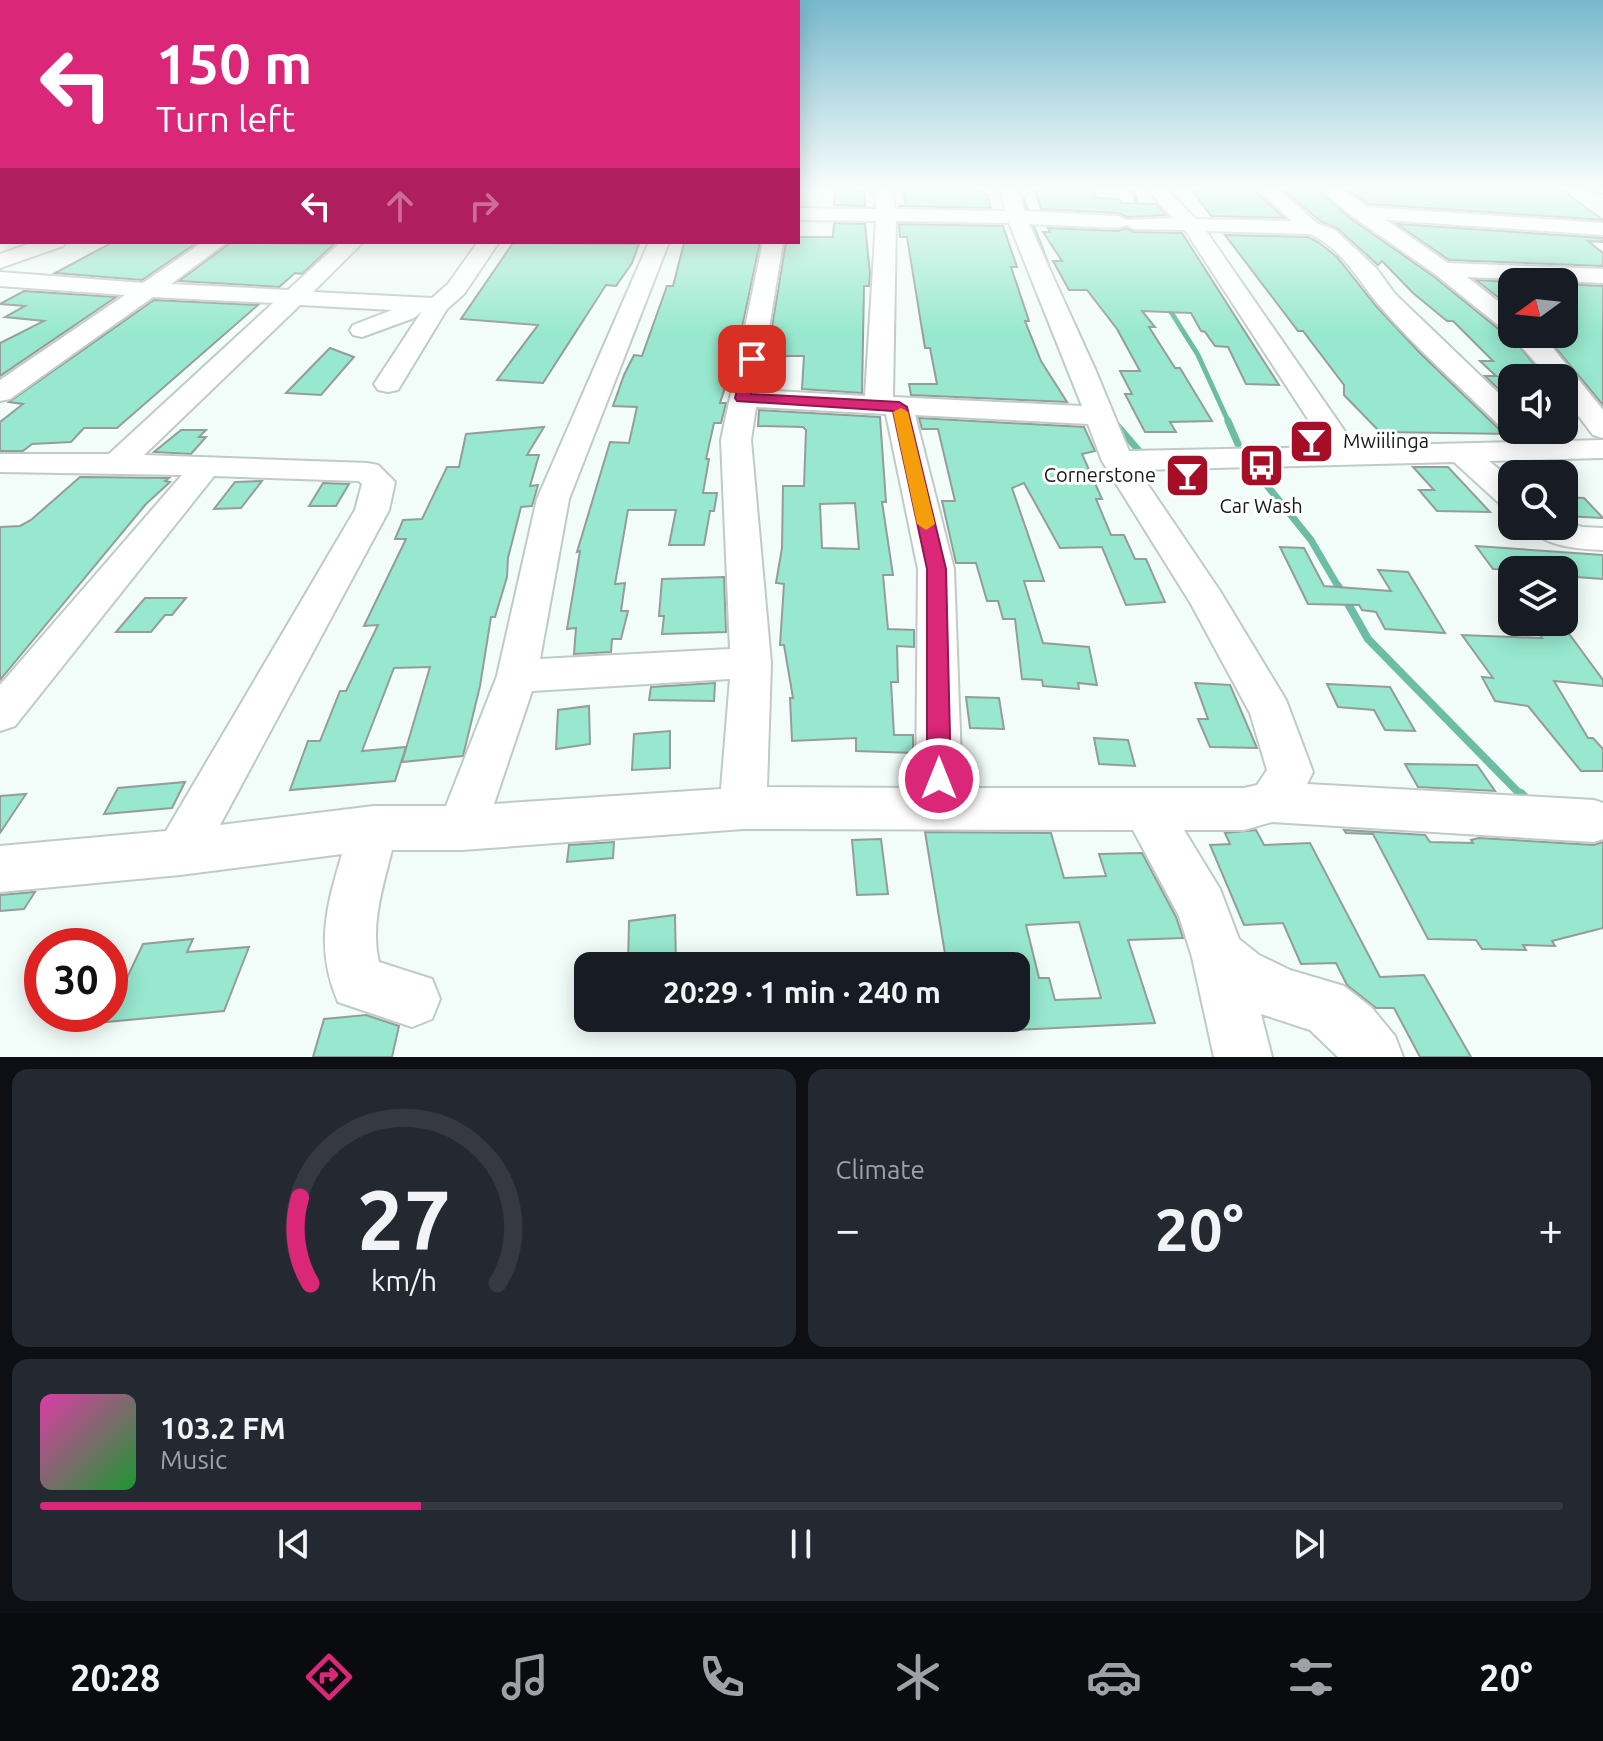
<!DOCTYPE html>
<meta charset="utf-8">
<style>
:root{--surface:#171b24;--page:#242831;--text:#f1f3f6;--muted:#9ea1a6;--line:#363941;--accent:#db2777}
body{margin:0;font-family:Ubuntu,sans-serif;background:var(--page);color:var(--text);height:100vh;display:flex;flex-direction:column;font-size:30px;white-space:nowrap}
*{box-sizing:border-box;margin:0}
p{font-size:26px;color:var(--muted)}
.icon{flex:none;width:44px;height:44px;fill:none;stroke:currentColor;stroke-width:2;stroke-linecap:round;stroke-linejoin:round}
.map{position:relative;height:1057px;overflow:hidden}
.side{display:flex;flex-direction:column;gap:12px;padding:12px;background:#0d0f14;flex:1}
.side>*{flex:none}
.guide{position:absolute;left:0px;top:0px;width:800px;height:244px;box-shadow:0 4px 20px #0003;background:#db2777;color:#fff;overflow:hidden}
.needle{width:52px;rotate:255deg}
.buttons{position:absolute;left:1498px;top:268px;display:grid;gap:16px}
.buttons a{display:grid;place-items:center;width:80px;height:80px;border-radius:16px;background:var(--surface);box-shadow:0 4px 20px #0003;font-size:40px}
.speed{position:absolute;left:24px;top:928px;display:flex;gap:16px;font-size:40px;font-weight:700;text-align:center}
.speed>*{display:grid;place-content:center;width:104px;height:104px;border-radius:50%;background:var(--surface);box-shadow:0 4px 20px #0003;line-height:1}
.speed .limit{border:12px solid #d22;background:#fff;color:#111}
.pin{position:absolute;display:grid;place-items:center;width:68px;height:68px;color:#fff;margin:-34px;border-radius:16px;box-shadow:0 4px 12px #0006}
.me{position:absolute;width:88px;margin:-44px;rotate:0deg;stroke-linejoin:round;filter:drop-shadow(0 0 6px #0008)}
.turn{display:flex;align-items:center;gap:28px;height:168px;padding:0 24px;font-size:36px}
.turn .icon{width:104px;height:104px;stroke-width:2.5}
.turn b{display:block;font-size:56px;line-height:68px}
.lanes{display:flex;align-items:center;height:76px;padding:0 24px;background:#0003;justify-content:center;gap:40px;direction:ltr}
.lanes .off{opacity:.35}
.big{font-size:60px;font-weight:600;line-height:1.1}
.side .widget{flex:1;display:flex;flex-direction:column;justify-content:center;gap:12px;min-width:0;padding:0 28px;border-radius:16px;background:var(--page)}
.side .dial{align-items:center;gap:0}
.dial svg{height:208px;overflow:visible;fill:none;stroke:var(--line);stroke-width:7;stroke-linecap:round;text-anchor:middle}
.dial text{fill:var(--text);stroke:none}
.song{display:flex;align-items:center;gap:24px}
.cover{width:96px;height:96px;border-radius:12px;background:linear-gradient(135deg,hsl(320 70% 55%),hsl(130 70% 35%))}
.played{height:8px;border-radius:4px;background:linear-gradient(90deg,var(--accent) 25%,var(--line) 25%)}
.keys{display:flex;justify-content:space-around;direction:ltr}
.heat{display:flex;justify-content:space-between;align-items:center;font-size:44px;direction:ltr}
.side .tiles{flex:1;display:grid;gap:12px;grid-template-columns:1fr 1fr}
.widget:last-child{grid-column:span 2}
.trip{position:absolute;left:574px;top:952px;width:456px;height:80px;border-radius:16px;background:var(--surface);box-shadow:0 4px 20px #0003;font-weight:600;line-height:80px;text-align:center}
.tabs{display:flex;height:128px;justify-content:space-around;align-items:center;background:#090b0e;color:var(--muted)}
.tabs .icon{width:56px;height:56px}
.tabs .selected{color:var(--accent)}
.tabs b{font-size:36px;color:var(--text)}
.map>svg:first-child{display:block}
</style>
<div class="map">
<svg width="1603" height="1057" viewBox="0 0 1603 1057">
<rect width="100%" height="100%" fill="#f2fcf9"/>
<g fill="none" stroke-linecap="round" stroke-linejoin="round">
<!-- stream-far4 -->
<g stroke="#6dbda4" stroke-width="4">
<polyline points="1018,187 1029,214"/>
<polyline points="1133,187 1136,203 1129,209 1129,223 1135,238"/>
<polyline points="1031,220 1052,276"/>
</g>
<!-- stream-far3 -->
<polyline stroke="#6dbda4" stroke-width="5" points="1166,304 1198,355 1229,423"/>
<!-- stream-far2 -->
<g stroke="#6dbda4" stroke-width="7">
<polyline points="1228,421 1238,444"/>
<polyline points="1115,423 1140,452"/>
<polyline points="1252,467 1311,540 1339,588"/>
</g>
<!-- stream-far1 -->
<polyline stroke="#6dbda4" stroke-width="8" points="1338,586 1368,639 1522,796"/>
<!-- stream -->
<polyline stroke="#6dbda4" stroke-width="11" points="1520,794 1527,801"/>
</g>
<!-- building -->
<g fill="#97e8ce" stroke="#949d99" stroke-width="2" fill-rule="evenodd">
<polygon points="903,187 980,187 983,194 987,194 991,208 898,206 906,206"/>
<polygon points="1034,187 1091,187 1097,198 1119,199 1121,203 1156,204 1166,215 1127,217 1118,213 1041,209"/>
<polygon points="1190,187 1252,188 1284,218 1211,216"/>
<polygon points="1280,187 1315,187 1350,218 1433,276 1501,331 1509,333 1545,378 1542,375 1512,373 1512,402 1485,376 1496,376 1480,361 1493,361 1453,321 1447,321 1413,293 1382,261 1378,265 1337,228 1320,221"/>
<polygon points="1344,187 1559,188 1603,220 1369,204"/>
<polygon points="835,189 864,190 865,206 834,205"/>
<polygon points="834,223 865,224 870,274 869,286 864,286 862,393 802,389 804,356 779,356 779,351 768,351 786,242 798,242 798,237 833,237"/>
<polygon points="899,224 1003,226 1017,267 1011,267 1029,321 1025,321 1041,361 1067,402 911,395 909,384 937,384 930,348 925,348 907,237 900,237"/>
<polygon points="1397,224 1603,238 1603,242 1588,241 1603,253 1603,266 1449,260"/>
<polygon points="1048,228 1118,231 1126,228 1134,232 1182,233 1279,385 1246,384 1228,347 1215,346 1205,332 1201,331 1191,313 1142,311 1155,327 1149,327 1175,368 1180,368 1212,421 1170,422 1176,432 1145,432 1125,394 1132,394 1120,371 1140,371 1117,329 1087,290 1069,290 1053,261 1062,261 1043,232 1050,232"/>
<polygon points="1225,235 1308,237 1318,242 1337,257 1376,306 1421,354 1500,430 1512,434 1380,432 1344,395 1344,385 1303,331 1298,331"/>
<polygon points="113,242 198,242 142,280 55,273"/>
<polygon points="760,242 737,351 720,403 726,403 721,423 714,423 706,459 709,459 703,493 717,493 714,511 710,511 704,545 669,545 676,510 628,510 615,584 625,583 621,611 628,611 621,639 612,639 611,652 574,654 576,628 567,629 580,551 577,552 610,442 629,443 637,407 613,406 624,375 634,355 642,356 667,286 673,286 684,243"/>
<polygon points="230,243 254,243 334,244 302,274 295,273 279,287 179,281"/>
<polygon points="513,243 639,244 632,263 616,286 606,285 543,383 497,380 538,325 461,319"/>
<polygon points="1476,280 1512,282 1512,308"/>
<polygon points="1564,284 1603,286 1603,405 1544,334 1572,334 1564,326"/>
<polygon points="24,291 116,297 0,376 0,343 44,321 5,317 25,306 0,304"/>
<polygon points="154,300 258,305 117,428 84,428 71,442 32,444 23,451 0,451 0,422 23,404 9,402"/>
<polygon points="330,348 354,357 321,395 286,393"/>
<path d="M759 410 880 417 886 502H882L893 575H883L888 629 914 630V647L897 646 898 682H891L894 735H913V753L856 751V738L792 741 790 698H793L784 645H780L784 584 776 583 782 548 783 486H804L806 430 803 427 758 426ZM855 503 859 549 822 548 820 504Z"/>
<polygon points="919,418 1084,427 1095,451 1082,454 1102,499 1096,499 1111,535 1124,535 1135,559 1146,559 1165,602 1126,605 1102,547 1060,548 1024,483 1012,488 1044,581 1024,581 1043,643 1089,647 1097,685 1078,683 1079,689 1043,686 1042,680 1022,679 1015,619 1003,619 998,601 987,601 976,563 956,563 942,501 955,501 938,429 922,429"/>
<polygon points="544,427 527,455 539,455 530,486 538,485 532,506 521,507 508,558 507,577 495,617 491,617 480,686 463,756 402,762 430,667 394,668 362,751 406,747 395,781 290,790 308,741 320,741 340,691 346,691 378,625 364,626 406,539 395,539 403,520 422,519 447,467 459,467 466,434"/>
<polygon points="181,430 206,430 199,437 206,437 191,454 154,452"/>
<polygon points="1413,467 1448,467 1490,512 1437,511 1419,490 1434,490"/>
<polygon points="80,477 169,478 165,481 170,482 146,504 0,680 0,527 20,526 31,520"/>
<polygon points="262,481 241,508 214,509 235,482"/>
<polygon points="323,483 349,484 336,506 309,506"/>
<polygon points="1564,497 1584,498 1603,518 1564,516"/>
<polygon points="1476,546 1603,555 1603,579 1576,577 1571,570 1493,569"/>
<polygon points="1280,547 1304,548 1324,586 1391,591 1378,570 1408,572 1445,633 1385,629 1376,612 1362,610 1359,605 1308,604"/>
<polygon points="724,577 726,632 662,634 664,616 659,616 662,579"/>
<polygon points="145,598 186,598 172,615 165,615 151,632 116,632"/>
<polygon points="1535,628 1567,631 1603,680 1603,686 1554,681 1588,738 1593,738 1603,749 1603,771 1581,771 1528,706 1495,701 1482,677 1493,678 1462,635 1542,638"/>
<polygon points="715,683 714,701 649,700 651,687"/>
<polygon points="1195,683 1230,685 1257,748 1210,747 1198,719 1208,719"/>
<polygon points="1327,684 1390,687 1415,731 1385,730 1374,710 1338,707"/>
<polygon points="966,697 999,698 1004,729 970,728"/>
<polygon points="589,706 590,744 556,749 558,710"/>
<polygon points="670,731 670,768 632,770 634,734"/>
<polygon points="1094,738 1128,740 1135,766 1099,764"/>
<polygon points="1405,764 1477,765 1495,791 1418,787"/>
<polygon points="185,782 172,808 104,814 118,788"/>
<polygon points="26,794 0,833 0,796"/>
<polygon points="1256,830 1264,845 1310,843 1380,977 1424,975 1471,1057 1420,1057 1394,1008 1376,1008 1347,985 1336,963 1301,964 1283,923 1244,925 1210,845 1230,844 1225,833"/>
<polygon points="1344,830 1425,835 1430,842 1473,843 1471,840 1479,838 1594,845 1603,842 1603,928 1552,941 1555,946 1523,945 1526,950 1482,949 1476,940 1428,939 1373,834 1346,833"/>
<path d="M925 832 1051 833 1064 878 1106 876 1099 854 1142 853 1176 917 1183 938 1128 940 1155 1023 1016 1030V966H947ZM1079 922 1101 998 1055 1000 1049 978H1039L1026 925Z"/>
<polygon points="881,839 888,894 857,895 852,840"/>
<polygon points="614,842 613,858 567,862 569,845"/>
<polygon points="35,892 24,909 0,911 0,895"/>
<polygon points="675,915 676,966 628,966 629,921"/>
<polygon points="193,939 187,952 249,947 224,1011 106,1022 143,944"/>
<polygon points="366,1015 399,1026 392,1057 313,1057 324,1019"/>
</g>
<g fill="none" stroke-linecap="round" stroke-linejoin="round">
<defs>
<g id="minor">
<path d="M874 187H892L895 209 1005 211 1000 187H1018L1024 211 1118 216 1126 220 1173 218 1145 187H1164L1196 219 1292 221 1255 187H1275L1318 224 1335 230 1376 268 1395 294 1512 406V430H1515L1502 428C1461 387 1415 348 1378 304 1358 279 1339 245 1309 234L1206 231 1355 446 1603 440V458L1489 461 1512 480V507L1500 504 1454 462 1138 470 1220 591 1286 700 1313 772 1307 784 1594 800 1603 803V839L1594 842 1272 822 1244 830H1184L1220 889 1239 939 1259 955 1290 970 1344 986 1371 1007 1395 1036 1403 1057H1338L1310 1030 1261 1014 1272 1057H1214L1192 957 1179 916 1133 830 743 829 462 850H392C383 886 370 925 379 962L432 979 440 999 432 1019 412 1027 338 1002C315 948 326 908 342 854L180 875 0 892V846L166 831 355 510 362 484 359 481 214 476 15 726 0 731V685L182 475 0 472V454H109L273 303 153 297 10 399 0 401V380L125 295 0 286V272L143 283 203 242H227L171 284 288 290 341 242H363L313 292 432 298 448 284 478 242H499L464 294 447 309 398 390 388 392 378 390 374 384 422 311 414 318 362 337 353 335 350 330 353 325 392 310 300 305 144 455 367 463 378 465 395 482 389 510 220 825 374 806H446L497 676 537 499 649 242H669L569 499 540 659 730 649 721 440 763 242H783L759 390 865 396 876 221 798 220V208L876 209ZM896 221 1009 223 1082 406 893 397ZM1029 224 1118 228 1126 225 1134 229 1185 230 1326 447 1129 451 1095 369ZM756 407 886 414 918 569 916 788 767 787 771 663 751 440ZM915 415 1088 424 1102 461 1191 604 1250 713 1267 770 1257 785 1244 788H962L954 569ZM730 679 721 789 494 804 532 691Z"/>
<polygon points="1318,187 1339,187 1368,207 1603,223 1603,235 1386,220 1448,263 1603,269 1603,283 1467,277 1512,312 1512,331 1503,329 1435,274 1352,216"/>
<polygon points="1590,187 1603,187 1603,193 1593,191"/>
<polygon points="2,211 2,223 0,224 0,212"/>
<polygon points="35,242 66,242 63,246 0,268 0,254"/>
<path d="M1512 332 1539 334 1548 342 1603 410V438L1593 435 1564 397V378H1549C1541 367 1513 340 1512 332Z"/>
<path d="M1564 521 1582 527 1603 528V550C1580 549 1542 547 1529 526H1564Z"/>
</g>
</defs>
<!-- minor casing -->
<use href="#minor" stroke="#c0cac6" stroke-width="4"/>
<!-- minor -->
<use href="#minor" fill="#fff" fill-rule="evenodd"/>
</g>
<!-- sky -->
<linearGradient id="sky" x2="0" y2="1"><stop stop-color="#77b8cd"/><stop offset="0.56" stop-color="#f9fefc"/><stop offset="1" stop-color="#f9fefc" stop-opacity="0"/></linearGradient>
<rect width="1603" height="335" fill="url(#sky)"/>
<!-- route -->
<polygon fill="#db2777" stroke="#8e194d" stroke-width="2" points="752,354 759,359 751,394 899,402 907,407 946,569 951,779 947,786 939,789 930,786 927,779 927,569 893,411 737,401 735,398 745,359"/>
<!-- slow -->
<polygon fill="#f59e0b" points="901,408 908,412 935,524 926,530 917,524 893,412"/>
<!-- icons -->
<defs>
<symbol id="bar-square" viewBox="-11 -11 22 22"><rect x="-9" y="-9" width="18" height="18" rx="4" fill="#a60d26" stroke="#fff"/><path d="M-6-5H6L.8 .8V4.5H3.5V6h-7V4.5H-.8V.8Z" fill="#fff"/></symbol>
<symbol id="bus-square" viewBox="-11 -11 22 22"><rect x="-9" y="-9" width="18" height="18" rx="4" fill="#a60d26" stroke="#fff"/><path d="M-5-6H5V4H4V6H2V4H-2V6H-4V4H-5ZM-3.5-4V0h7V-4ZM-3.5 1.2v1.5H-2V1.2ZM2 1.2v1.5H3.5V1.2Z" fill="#fff"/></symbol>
</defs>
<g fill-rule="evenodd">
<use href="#bar-square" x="1286" y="416" width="51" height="51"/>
<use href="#bus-square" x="1236" y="440" width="51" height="51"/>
<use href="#bar-square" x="1162" y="450" width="51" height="51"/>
</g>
<g text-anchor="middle" stroke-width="6" stroke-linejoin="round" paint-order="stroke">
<!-- poi labels -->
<g font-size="20" fill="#181b1a" stroke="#fff" text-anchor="start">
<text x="1343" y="448">Mwiilinga</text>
<text x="1156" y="482" text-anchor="end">Cornerstone</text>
<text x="1261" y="513" text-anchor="middle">Car Wash</text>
</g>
</g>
</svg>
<div class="buttons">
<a><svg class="needle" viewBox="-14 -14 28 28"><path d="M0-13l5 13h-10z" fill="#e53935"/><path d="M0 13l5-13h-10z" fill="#9ea1a6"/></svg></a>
<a><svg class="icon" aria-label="sound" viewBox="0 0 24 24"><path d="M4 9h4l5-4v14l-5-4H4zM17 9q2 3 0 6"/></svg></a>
<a><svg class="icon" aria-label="search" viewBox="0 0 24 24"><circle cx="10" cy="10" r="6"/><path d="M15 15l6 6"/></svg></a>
<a><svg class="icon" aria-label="layers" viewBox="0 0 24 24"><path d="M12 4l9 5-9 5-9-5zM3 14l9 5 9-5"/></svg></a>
</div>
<div class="speed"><div class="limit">30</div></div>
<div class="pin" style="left:752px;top:359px;background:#d93025"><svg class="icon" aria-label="arrive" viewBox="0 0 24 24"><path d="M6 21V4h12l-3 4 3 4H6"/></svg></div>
<svg class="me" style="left:939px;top:779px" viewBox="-20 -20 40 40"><circle r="17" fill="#db2777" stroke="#fff" stroke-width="3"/><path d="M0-11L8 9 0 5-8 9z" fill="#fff"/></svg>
<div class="trip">20:29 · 1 min · 240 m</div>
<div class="guide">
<div class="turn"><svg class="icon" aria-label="left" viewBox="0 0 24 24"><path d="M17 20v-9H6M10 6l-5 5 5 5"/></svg><div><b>150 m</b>Turn left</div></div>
<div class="lanes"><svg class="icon" aria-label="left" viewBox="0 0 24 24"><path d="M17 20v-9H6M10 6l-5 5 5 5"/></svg><svg class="icon off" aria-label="ahead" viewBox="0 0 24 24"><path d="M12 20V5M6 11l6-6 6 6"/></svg><svg class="icon off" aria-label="right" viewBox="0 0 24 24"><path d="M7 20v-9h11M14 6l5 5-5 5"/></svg></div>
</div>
</div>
<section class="side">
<div class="tiles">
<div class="widget dial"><svg viewBox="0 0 100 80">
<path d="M14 69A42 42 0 1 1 86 69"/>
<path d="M14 69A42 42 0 0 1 10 36" stroke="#db2777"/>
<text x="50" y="56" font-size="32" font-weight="700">27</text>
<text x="50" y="72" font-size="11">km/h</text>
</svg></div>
<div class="widget"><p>Climate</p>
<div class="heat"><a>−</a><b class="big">20°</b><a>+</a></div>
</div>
<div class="widget">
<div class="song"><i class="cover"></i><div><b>103.2 FM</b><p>Music</p></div></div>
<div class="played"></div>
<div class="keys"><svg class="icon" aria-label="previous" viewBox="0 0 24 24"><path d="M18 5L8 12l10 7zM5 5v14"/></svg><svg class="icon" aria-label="pause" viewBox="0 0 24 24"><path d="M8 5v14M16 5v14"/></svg><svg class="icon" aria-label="next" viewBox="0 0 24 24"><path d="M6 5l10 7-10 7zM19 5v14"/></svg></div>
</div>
</div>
</section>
<nav class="tabs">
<b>20:28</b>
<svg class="icon selected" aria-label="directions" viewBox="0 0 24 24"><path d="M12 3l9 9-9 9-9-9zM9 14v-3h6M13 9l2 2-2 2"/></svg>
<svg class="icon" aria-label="music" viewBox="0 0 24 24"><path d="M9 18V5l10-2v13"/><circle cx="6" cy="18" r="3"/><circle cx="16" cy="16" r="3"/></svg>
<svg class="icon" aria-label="phone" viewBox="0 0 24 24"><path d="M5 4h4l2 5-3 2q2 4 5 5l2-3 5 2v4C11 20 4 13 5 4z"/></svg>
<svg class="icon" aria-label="climate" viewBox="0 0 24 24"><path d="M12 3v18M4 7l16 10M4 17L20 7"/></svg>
<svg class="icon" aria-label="car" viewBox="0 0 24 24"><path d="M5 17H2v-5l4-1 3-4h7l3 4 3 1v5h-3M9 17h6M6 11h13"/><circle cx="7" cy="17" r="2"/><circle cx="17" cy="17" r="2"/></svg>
<svg class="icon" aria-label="filters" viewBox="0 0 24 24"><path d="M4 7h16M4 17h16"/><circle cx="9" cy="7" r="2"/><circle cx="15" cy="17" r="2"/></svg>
<b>20°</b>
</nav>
